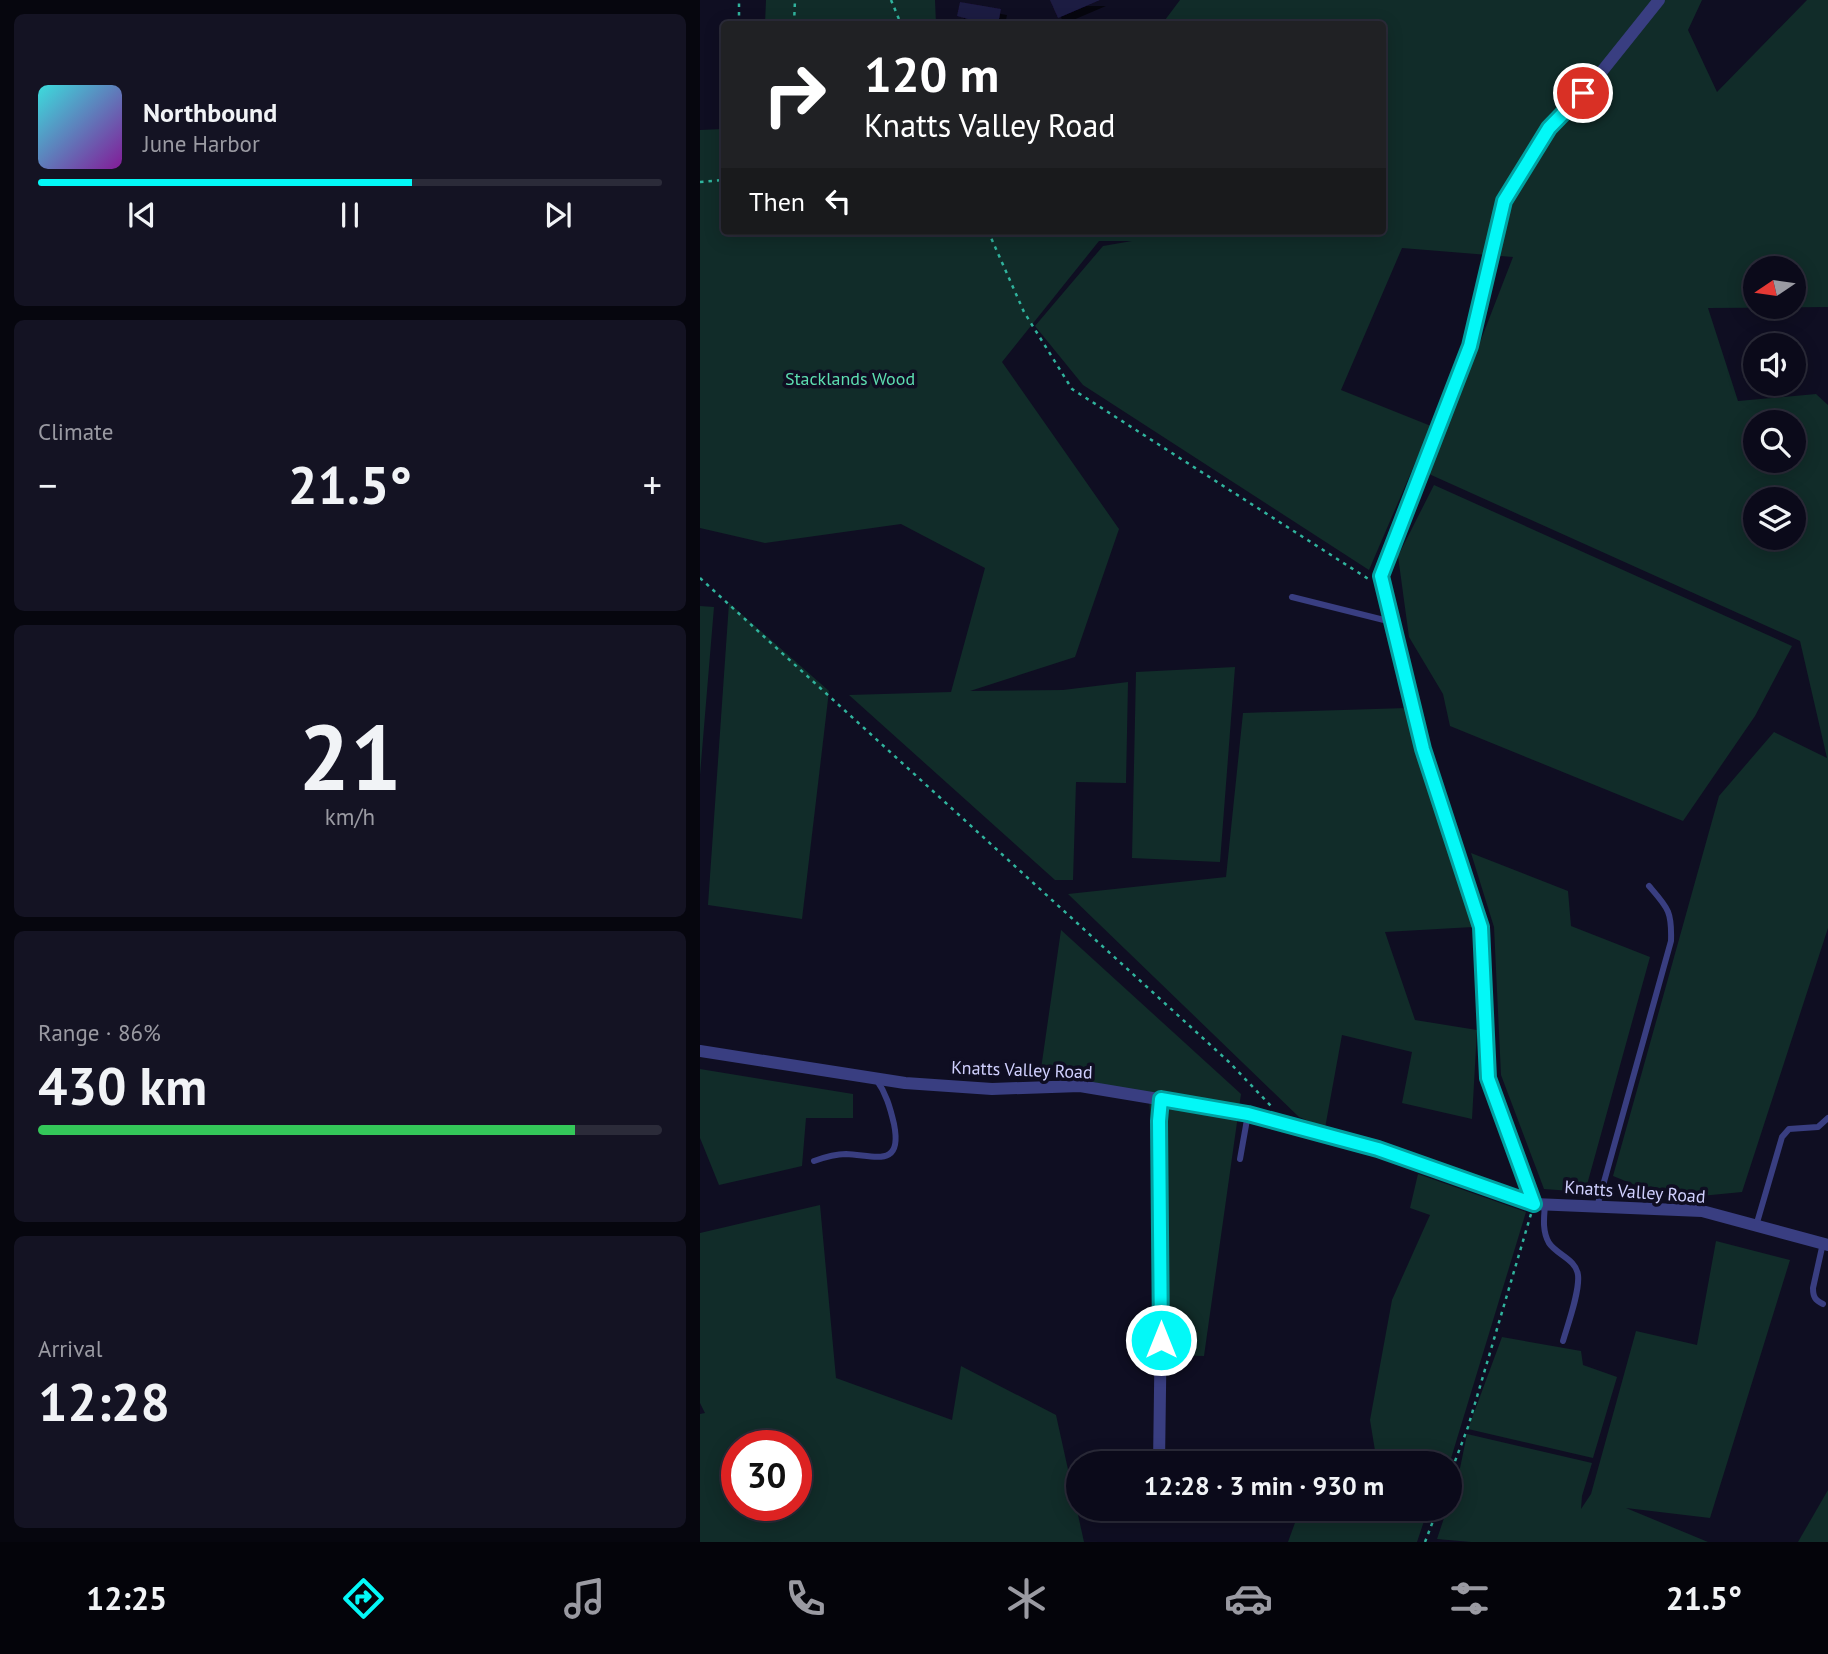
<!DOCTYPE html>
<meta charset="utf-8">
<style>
:root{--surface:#0b0a1a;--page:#141323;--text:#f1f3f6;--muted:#9a9aa2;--line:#2b2b39;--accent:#03f8f7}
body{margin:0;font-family:"PT Sans",sans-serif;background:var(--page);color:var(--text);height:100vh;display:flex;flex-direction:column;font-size:26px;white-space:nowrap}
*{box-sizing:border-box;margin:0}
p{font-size:23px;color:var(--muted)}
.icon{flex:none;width:38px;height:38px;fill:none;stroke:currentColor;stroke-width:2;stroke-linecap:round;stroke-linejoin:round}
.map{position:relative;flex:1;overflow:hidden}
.drawer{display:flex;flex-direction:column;gap:14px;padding:14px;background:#06060e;width:700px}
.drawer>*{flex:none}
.banner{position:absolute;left:21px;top:21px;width:665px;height:214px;border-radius:7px;box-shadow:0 4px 18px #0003,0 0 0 2px var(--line);background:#202124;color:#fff;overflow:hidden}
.needle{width:46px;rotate:257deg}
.fabs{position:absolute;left:1043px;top:256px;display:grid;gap:14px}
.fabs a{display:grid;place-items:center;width:63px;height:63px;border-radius:50%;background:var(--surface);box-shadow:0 4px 18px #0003,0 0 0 2px var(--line);font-size:35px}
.speed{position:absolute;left:21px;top:1430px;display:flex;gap:14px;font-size:35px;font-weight:700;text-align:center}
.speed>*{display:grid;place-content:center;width:91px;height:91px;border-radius:50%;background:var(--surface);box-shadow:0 4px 18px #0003,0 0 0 2px var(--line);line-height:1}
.speed .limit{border:10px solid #d22;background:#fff;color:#111}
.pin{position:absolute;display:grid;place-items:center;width:60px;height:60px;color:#fff;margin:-30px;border:4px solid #fff;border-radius:50%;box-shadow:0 2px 7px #0007}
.me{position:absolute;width:77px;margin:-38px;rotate:0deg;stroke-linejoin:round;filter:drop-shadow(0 0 5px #0008)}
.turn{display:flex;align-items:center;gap:24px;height:147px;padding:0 28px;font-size:32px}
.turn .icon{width:91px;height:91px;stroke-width:2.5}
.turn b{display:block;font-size:49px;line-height:60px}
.then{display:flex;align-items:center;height:66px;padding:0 28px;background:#0003;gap:14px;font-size:26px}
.big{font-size:52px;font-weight:600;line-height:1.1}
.drawer .card{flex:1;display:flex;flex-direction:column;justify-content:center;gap:10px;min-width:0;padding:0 24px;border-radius:10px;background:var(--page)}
.drawer .dial{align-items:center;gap:0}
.dial b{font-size:91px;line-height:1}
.song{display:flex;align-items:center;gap:21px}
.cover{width:84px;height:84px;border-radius:10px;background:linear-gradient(135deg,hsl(180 70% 55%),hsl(290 70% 35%))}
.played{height:7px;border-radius:4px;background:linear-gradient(90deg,var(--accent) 60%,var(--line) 60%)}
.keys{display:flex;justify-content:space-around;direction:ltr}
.heat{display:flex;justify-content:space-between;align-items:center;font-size:38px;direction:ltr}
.charge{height:10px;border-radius:5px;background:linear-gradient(90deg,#34c759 86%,var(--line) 0)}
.trip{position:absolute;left:366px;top:1451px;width:396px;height:70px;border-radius:35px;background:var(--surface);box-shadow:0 4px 18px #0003,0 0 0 2px var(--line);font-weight:600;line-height:70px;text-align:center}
.dock{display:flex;height:112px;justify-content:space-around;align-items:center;background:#04040a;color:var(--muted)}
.dock .icon{width:49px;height:49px}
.dock .active{color:var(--accent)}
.dock b{font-size:32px;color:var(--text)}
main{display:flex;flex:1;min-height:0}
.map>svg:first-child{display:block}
</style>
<main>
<section class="drawer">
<div class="card">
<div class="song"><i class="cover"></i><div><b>Northbound</b><p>June Harbor</p></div></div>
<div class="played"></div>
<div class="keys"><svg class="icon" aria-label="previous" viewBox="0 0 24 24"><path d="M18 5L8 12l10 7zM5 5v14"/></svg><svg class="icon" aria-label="pause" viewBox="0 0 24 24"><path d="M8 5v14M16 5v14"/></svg><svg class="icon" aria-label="next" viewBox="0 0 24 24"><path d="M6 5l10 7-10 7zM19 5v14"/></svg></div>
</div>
<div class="card"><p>Climate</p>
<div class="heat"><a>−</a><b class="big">21.5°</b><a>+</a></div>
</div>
<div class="card dial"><b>21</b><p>km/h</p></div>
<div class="card"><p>Range · 86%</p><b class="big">430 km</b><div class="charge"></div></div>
<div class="card"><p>Arrival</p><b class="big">12:28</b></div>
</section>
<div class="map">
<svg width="1128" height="1542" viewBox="0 0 1128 1542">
<defs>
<filter id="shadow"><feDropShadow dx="6" dy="6" stdDeviation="0" flood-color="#0009"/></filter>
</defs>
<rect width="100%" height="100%" fill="#0f0e22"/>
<!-- green -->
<g fill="#112c29" fill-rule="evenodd">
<polygon points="66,0 235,0 236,24 65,24"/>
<path d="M480 0H1002L988 30 1017 92 1107 0H1128V307L1008 308 1038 401 1116 394 1128 405V928L1042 1192 970 1199 913 1176 1019 796 1074 732 1127 758 1100 641 729 474 813 257 702 248 641 390 731 426 669 570 383 385 335 326 403 246 432 241H399L302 362 419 529 375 657 270 691 363 690 428 682 426 783 376 782 373 880H355L149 695 251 692 285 568 201 524 65 543 0 528V130L24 129V231H682V24H462ZM1055 268H1094V306H1055ZM1055 422H1094V460H1055ZM1055 499H1094V537H1055Z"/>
<polygon points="734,485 1092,646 1055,716 983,821 750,726 743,694 709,637 698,556"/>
<polygon points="29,603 129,691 102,919 8,905"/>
<polygon points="0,606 14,607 0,775"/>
<polygon points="535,667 520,862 432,858 436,672"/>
<polygon points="707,708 716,753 773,927 685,932 715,1020 777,1030 772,1119 702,1103 712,1052 642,1035 625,1128 599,1117 368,894 526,877 543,713"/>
<polygon points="771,853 868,891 871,926 950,957 885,1192 844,1189 801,1075 794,927"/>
<polygon points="361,930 541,1094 504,1356 464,1355 449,1096 341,1069"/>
<polygon points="0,1069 153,1094 153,1118 106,1118 102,1166 19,1185 0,1138"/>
<polygon points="718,1174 826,1212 749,1465 749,1463 677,1463 670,1420 692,1300 730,1215 710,1208"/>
<path d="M120 1205 136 1378 252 1420 261 1366 356 1415 384 1542H0V1414L5 1413 0 1403V1233ZM37 1446H96V1505H37Z"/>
<polygon points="1016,1241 1090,1260 1010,1518 926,1508 1008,1542 771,1542 737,1539 747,1509 749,1508 749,1503 758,1478 767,1434 892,1463 882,1496 881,1509 891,1494 936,1331 997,1345"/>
<polygon points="802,1337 881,1351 883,1365 917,1377 893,1458 768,1429"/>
<polygon points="1128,1490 1128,1542 1098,1542"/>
<polygon points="600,1509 600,1508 728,1509 717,1542 588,1542"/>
</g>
<!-- building -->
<g fill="#1e1a43" filter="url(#shadow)">
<polygon points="350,0 400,0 358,18"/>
<polygon points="260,2 301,9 298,24 275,24 275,21 257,16"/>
</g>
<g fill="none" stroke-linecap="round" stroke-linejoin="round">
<!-- path -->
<g stroke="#30b39d" stroke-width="2.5" stroke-dasharray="3.5 5" stroke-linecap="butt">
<polyline points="191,0 201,24"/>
<polyline points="39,24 39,0"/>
<polyline points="94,24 95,0"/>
<polyline points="0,182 24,180"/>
<polyline points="288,231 324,312 372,389 670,580"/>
<polyline points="0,578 529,1062 571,1106"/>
<polyline points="749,1477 768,1427 831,1214"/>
<polyline points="725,1542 738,1508"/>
</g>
<!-- lane -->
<g stroke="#393e81" stroke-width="6">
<polyline points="592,597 692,622"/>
<polyline points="540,1159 548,1114"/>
<path d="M114 1161C125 1157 135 1154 146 1154 174 1155 203 1169 194 1124 190 1107 186 1093 176 1079"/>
<path d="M845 1205C844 1217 842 1231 849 1243 857 1255 876 1259 878 1275 880 1291 868 1324 863 1341"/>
<path d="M897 1207 971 941C972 911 968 908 949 886"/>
<polyline points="1056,1226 1082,1137 1089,1129 1118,1127 1128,1118"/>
<path d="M1123 1243 1113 1288C1113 1297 1115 1300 1123 1304"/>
</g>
<!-- street -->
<g stroke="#393e81" stroke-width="12">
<polyline points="0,1051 205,1083 292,1089 380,1086 548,1114 678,1149 834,1204 1002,1211 1128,1245"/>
<polyline points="834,1204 788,1078 781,927 723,749 681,576 770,346 804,201 849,128 899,75 959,0"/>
<polyline points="459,1463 461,1318 459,1121 461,1099"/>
</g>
</g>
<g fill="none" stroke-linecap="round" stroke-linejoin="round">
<defs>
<polyline id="route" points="461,1340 459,1121 461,1099 548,1114 678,1149 834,1204 788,1078 781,927 723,749 681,576 770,346 804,201 849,128 883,93"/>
</defs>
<!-- route casing -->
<use href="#route" stroke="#02a1a1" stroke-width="18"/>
<!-- route -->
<use href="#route" stroke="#03f8f7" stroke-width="12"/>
</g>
<g text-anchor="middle" stroke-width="7" stroke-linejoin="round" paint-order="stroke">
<!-- park labels -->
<g font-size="18" fill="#5ddeb0" stroke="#0f0e22">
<text x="150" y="385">Stacklands Wood</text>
</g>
<!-- street labels -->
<g font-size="18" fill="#d0d0fe" stroke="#0f0e22">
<text transform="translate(322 1070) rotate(2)" y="6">Knatts Valley Road</text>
<text transform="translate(935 1192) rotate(4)" y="6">Knatts Valley Road</text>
</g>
</g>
</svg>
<div class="fabs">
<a><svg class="needle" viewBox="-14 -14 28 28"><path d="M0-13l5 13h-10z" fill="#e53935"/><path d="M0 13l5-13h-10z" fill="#9a9aa2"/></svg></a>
<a><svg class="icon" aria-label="sound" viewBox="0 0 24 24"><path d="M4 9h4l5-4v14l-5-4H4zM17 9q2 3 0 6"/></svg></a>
<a><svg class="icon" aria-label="search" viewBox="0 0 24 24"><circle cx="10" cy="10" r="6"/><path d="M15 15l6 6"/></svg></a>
<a><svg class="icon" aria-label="layers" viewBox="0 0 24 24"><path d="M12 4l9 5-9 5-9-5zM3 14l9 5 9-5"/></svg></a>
</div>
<div class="speed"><div class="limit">30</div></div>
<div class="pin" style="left:883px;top:93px;background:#d93025"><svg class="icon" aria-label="arrive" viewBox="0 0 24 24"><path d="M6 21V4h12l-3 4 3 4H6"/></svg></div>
<svg class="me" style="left:461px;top:1340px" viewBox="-20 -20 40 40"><circle r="17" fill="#03f8f7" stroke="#fff" stroke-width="3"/><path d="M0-11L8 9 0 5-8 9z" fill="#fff"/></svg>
<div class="trip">12:28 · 3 min · 930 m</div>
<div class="banner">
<div class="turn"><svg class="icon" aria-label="right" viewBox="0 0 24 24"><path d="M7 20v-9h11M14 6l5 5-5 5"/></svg><div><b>120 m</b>Knatts Valley Road</div></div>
<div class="then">Then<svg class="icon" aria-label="left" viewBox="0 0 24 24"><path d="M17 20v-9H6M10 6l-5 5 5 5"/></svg></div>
</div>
</div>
</main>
<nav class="dock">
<b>12:25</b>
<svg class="icon active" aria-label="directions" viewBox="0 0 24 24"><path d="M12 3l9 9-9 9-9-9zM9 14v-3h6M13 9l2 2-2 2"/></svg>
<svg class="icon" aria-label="music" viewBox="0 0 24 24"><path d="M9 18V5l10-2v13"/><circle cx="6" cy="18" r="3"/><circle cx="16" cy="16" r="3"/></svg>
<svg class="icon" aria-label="phone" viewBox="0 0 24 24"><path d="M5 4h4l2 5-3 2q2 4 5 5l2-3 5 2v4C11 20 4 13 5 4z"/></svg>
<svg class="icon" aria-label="climate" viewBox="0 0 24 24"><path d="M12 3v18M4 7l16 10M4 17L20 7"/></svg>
<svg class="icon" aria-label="car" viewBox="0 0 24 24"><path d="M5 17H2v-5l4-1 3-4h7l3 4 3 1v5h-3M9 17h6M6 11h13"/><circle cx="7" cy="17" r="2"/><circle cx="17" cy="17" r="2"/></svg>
<svg class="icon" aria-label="filters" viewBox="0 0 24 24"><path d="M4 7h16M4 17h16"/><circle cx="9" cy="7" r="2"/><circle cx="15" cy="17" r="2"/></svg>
<b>21.5°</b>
</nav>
